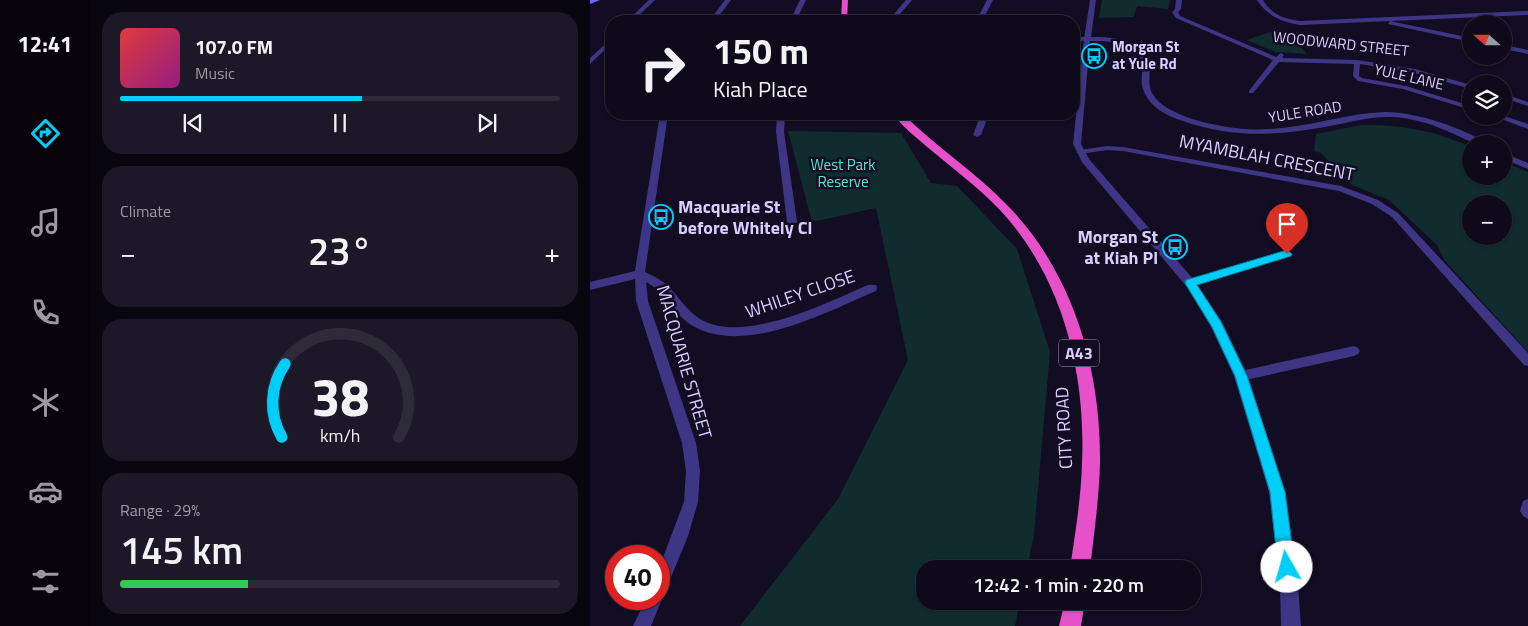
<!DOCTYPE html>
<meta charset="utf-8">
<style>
:root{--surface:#0e0a1a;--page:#1c1827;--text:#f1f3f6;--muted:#9b9aa2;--line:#2e2b39;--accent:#00cefa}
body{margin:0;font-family:"Titillium Web",sans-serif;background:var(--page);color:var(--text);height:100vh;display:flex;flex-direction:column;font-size:19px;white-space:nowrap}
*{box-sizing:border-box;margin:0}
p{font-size:16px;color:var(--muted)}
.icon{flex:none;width:28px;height:28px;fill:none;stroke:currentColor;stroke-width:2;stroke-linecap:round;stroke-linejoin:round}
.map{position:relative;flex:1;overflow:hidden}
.panel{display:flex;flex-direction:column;gap:12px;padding:12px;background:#08060e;width:500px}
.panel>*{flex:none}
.hud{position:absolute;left:15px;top:15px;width:475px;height:105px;border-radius:20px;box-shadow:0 1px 4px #0004,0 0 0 1px var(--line);background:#0e0a1a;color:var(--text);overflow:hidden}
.needle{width:32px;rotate:291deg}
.buttons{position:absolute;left:872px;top:15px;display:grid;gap:10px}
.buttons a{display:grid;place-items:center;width:50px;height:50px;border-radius:50%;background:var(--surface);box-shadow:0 1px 4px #0004,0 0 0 1px var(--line);font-size:25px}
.speed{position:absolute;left:15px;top:545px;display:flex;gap:10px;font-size:25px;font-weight:700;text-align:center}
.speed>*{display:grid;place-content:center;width:65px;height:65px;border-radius:50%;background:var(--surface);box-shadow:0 1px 4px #0004,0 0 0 1px var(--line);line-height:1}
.speed .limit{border:8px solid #d22;background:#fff;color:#111}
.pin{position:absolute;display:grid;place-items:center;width:42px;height:42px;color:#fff;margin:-51px -21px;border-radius:50% 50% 50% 0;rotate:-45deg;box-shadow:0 0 5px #0007}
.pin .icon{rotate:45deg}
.me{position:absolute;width:55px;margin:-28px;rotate:353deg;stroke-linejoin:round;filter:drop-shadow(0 0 4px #0008)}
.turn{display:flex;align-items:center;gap:18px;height:105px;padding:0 25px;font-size:22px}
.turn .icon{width:65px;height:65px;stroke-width:2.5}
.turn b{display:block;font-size:35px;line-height:42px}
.big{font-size:38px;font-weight:600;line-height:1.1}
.panel .widget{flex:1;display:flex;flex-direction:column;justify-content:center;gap:8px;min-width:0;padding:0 18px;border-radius:20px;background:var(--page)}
.panel .dial{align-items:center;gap:0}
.dial svg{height:130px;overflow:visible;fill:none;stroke:var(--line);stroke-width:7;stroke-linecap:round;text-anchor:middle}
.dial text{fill:var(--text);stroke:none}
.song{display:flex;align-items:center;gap:15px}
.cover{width:60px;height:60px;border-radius:8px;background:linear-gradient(135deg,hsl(0 70% 55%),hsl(310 70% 35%))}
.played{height:5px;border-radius:2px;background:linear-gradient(90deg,var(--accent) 55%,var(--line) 55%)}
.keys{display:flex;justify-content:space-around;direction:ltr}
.heat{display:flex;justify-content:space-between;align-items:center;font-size:28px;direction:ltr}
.charge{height:8px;border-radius:4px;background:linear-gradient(90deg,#34c759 29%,var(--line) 0)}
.trip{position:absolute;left:326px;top:560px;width:285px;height:50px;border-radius:20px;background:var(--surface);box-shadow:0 1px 4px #0004,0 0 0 1px var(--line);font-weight:600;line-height:50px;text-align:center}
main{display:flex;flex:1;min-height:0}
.tabs{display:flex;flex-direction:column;width:90px;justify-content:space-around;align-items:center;background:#06040a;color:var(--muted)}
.tabs .icon{width:35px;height:35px}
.tabs .on{color:var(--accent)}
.tabs b{font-size:22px;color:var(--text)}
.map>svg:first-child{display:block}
</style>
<main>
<nav class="tabs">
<b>12:41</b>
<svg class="icon on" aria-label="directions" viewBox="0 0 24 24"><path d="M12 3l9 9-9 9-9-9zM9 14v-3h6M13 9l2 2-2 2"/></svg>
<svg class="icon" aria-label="music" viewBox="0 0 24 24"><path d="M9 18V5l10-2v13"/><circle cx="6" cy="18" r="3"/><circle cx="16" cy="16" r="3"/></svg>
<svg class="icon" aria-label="phone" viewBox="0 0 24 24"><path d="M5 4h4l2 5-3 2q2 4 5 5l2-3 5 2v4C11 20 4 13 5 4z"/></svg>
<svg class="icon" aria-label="climate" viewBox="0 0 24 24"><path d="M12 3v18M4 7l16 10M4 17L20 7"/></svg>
<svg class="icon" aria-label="car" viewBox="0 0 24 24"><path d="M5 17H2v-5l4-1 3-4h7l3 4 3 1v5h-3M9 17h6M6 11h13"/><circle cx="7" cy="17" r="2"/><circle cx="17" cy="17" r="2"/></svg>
<svg class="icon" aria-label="filters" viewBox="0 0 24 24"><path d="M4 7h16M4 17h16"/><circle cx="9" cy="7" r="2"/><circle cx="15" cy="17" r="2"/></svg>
</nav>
<section class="panel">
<div class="widget">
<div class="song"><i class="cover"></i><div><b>107.0 FM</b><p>Music</p></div></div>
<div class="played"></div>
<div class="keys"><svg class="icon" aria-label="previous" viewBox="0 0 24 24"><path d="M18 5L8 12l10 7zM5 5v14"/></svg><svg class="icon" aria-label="pause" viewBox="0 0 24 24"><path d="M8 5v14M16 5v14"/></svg><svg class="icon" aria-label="next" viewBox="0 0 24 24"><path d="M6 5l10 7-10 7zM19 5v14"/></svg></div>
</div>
<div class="widget"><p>Climate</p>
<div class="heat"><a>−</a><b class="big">23°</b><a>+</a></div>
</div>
<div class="widget dial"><svg viewBox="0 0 100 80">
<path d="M14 69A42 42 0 1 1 86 69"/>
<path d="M14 69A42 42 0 0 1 16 24" stroke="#00cefa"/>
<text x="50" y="56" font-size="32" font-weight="700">38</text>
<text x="50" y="72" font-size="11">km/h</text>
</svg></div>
<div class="widget"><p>Range · 29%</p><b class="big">145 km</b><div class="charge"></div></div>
</section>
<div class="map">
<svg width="938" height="626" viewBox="0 0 938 626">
<rect width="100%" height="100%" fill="#120d23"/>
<!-- green -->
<g fill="#102c2e" fill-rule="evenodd">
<polygon points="512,0 580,0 578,9 547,6 544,17 509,18"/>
<polygon points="681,32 704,37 717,54 686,52 656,40"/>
<path d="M771 125C813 125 843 130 881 147V176H914V162L938 172V352L855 261 847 245 799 200 762 185 731 153 724 151 726 134ZM881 204H914V236H881Z"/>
<polygon points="198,131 311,133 341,183 367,186 427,249 460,352 444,534 437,569 335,569 335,601 430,601 425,626 150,626 248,499 318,360 286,208 222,222"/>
</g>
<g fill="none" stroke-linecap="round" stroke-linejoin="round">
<!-- minor -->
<g fill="#3e3585" fill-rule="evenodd">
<polygon points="59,0 65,0 43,21 37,21"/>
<polygon points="135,0 141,0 125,21 119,21"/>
<polygon points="210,0 216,0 206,21 200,21"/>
<polygon points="316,0 322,0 304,21 298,21"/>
<polygon points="397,0 403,0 392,21 386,21"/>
<polygon points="586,0 592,0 591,9 588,12 590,16 686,57 691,53 694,55 692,58 767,60 825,69 881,85 881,89 824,73 770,64 769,76 772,78 816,86 881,106 881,110 813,89 768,81 763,76 764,64 689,62 663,93 659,93 659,91 683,60 586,18 582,12 585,9"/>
<path d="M667 0H673C681 14 694 19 710 21L938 11V15L710 25C692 22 677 16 667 0Z"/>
<polygon points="800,21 881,38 881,42 798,24"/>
<polygon points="484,37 497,37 500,39 497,41 484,41"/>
<polygon points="21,39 21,44 0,64 0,58"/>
<polygon points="914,45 938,50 938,54 914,49"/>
<polygon points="914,94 938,102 938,106 914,98"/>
<path d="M70 114H78L55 272C63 276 72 280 78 286 89 297 97 311 110 319 153 345 236 303 278 285H286L287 288 286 291C236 312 156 356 103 326 84 315 76 292 56 282L58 301 106 443 110 471 108 502 98 536 77 587 75 593 71 595 72 599 61 626H43L56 599H69V568L94 502 96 471 92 443 46 301 45 279 0 290V282L45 271Z"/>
<polygon points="187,114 195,114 194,132 207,222 202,225 197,222 186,132"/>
<polygon points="391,114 399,114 391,135 387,137 383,135"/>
<polygon points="903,116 914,116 938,124 938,129"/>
<polygon points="517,146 533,147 751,186 788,200 808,213 938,353 938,366 934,365 802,217 782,204 749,191 533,151 517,150 490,154 486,152 490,150"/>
<polygon points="697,251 702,254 701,256 600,287 595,283 596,280"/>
<polygon points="764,346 768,348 770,351 768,354 764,356 651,381 647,380 645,376 647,372 651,371"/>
<polygon points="938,499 938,519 933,516 930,511 933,501"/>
</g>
<!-- tertiary -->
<g fill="#3e3585" fill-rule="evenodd">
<path d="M500 0H506L501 37C521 37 553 38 559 63 561 73 557 83 562 93 569 106 586 113 599 118 625 126 652 131 678 129 717 128 756 113 795 112 816 112 838 118 858 125 870 130 886 135 895 144 881 144 870 136 857 131 839 123 821 118 802 117 779 116 757 123 735 127 686 136 640 138 593 121 577 116 559 107 553 89 550 81 553 72 552 63 547 41 518 41 500 41L491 144 499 159 604 280 632 322 658 376 695 492 708 586 711 626H691L690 586 679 492 644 376 621 327 596 286 492 162 483 144 494 39Z"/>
<polygon points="914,153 938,163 938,169 914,159"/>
</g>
<!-- secondary -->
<polygon fill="#7566ff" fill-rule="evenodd" points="0,0 10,0 0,4"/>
<!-- trunk -->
<g fill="#e650c9" fill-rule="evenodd">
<polygon points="252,0 258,0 257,21 251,21"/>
<path d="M304 114H313C346 147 386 172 418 206 484 274 511 370 510 463 509 499 504 534 500 569H480C485 534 491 499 492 463 496 373 473 278 410 210 387 186 361 167 336 146 325 136 311 126 304 114Z"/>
<polygon points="475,601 495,601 491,626 469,626"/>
</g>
</g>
<!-- route -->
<polygon fill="#00cefa" stroke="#0086a2" points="697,250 702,254 701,256 607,285 631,322 657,376 695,492 705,567 702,572 697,575 691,572 688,567 680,492 645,376 622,327 595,283 596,280"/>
<!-- icons -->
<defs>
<symbol id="bus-ring" viewBox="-11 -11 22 22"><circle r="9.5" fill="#120d23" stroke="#00cefa" stroke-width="1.5"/><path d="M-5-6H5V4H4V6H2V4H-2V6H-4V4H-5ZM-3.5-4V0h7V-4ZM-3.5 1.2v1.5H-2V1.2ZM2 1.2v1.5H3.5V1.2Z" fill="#00cefa"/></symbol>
</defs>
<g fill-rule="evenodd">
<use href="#bus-ring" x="490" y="42" width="28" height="28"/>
<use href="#bus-ring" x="57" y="203" width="28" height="28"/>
<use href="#bus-ring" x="571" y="233" width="28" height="28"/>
</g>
<g text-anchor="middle" stroke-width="5" stroke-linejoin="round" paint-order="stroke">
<!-- far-street labels -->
<g font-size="15" fill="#d8cfff" stroke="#120d23">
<text transform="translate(751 44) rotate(6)" y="5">WOODWARD STREET</text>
<text transform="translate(819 77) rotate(13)" y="5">YULE LANE</text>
<text transform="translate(715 112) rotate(-9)" y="5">YULE ROAD</text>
</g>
<!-- far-poi labels -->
<g font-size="15" font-weight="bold" fill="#d8cfff" stroke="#120d23" text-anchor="start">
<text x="522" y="52">Morgan St<tspan x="522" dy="17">at Yule Rd</tspan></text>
</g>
<!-- far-park labels -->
<g font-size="15" fill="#55e5cc" stroke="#120d23">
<text x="253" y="170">West Park<tspan x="253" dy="17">Reserve</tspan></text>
</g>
<!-- shield labels -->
<rect fill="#120d23" stroke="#9d95bd" stroke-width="1" x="469" y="339.5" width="40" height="27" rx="4"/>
<g font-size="16" font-weight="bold" fill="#d8cfff">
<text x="489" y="359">A43</text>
</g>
<!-- street labels -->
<g font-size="18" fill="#d8cfff" stroke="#120d23">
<text transform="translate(677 158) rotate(11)" y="6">MYAMBLAH CRESCENT</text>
<text transform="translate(210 294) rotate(-19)" y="6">WHILEY CLOSE</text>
<text transform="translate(94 362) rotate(74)" y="6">MACQUARIE STREET</text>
<text transform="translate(474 428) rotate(-93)" y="6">CITY ROAD</text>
</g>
<!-- poi labels -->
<g font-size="18" font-weight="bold" fill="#d8cfff" stroke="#120d23" text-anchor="start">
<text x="88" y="213">Macquarie St<tspan x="88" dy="21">before Whitely Cl</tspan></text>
<text x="568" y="243" text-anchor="end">Morgan St<tspan x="568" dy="21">at Kiah Pl</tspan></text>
</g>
</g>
</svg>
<div class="buttons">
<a><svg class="needle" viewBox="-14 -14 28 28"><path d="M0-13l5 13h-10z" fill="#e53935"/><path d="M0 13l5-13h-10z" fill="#9b9aa2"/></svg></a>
<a><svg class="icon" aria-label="layers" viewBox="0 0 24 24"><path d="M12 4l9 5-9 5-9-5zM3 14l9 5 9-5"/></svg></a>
<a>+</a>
<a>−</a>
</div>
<div class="speed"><div class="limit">40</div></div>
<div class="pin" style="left:697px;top:254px;background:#d93025"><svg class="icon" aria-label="arrive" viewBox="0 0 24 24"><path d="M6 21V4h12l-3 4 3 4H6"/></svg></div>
<svg class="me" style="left:697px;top:567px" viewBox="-20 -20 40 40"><circle r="19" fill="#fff"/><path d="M0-13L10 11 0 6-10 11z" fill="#00cefa"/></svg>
<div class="trip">12:42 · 1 min · 220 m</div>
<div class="hud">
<div class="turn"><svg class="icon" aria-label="right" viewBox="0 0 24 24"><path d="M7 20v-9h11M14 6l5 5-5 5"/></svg><div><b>150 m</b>Kiah Place</div></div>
</div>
</div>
</main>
